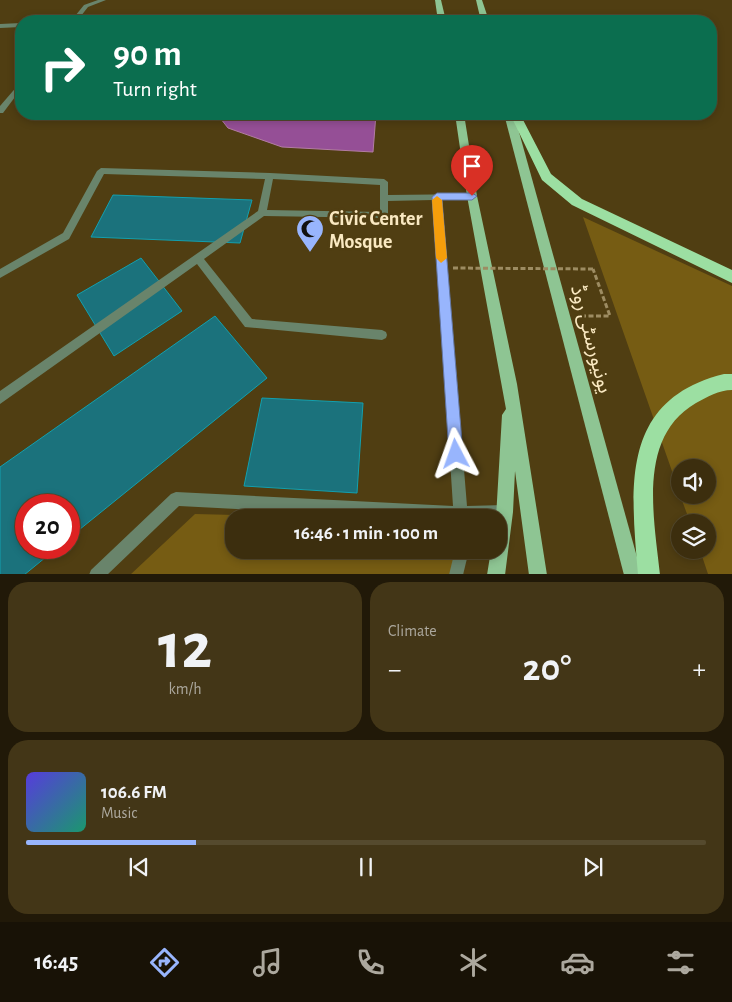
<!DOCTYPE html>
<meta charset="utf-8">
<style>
:root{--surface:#3c2e0e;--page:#433617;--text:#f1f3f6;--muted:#aca89e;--line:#554a2e;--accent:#98b5fd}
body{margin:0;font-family:"Alegreya Sans","Noto Sans Arabic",sans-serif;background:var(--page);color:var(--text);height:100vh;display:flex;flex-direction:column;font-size:19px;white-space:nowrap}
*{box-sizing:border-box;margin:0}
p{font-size:16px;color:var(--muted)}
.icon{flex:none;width:28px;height:28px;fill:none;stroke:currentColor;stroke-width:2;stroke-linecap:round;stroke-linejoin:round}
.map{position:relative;height:574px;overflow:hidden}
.drawer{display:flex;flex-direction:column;gap:8px;padding:8px;background:#211908;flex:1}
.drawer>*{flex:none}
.guide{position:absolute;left:15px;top:15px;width:702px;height:105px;border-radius:20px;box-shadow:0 2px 8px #0003,0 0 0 1px var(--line);background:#0b6e4f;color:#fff;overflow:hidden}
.buttons{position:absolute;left:671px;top:459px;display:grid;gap:10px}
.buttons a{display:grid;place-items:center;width:45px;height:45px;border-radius:50%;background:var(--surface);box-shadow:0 2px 8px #0003,0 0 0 1px var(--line);font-size:25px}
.speed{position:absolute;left:15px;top:494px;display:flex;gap:10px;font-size:25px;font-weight:700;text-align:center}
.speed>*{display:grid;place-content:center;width:65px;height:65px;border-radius:50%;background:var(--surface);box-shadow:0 2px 8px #0003,0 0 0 1px var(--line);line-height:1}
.speed .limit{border:8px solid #d22;background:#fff;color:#111}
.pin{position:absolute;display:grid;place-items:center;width:42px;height:42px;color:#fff;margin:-51px -21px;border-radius:50% 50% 50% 0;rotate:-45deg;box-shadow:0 0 5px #0007}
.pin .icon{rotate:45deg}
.me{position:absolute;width:55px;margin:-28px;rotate:356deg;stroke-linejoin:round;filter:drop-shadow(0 0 4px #0008)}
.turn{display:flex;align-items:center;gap:18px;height:105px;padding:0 15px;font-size:22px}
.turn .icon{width:65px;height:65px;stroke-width:2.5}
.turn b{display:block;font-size:35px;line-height:42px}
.big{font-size:38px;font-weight:600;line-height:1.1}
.drawer .widget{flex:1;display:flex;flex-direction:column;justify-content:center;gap:8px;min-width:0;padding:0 18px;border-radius:20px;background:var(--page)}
.drawer .dial{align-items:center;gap:0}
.dial b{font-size:65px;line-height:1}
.song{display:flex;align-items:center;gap:15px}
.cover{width:60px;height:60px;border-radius:8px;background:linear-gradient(135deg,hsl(250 70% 55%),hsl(160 70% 35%))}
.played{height:5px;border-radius:2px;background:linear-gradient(90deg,var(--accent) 25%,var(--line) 25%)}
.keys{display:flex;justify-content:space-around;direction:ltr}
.heat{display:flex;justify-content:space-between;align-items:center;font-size:28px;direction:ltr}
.drawer .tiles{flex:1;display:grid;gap:8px;grid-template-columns:1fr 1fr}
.widget:last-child{grid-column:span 2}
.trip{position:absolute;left:225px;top:509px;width:282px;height:50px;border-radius:20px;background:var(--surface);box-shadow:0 2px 8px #0003,0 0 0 1px var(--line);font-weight:600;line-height:50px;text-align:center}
.tab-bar{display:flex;height:80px;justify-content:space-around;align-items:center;background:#181206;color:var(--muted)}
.tab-bar .icon{width:35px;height:35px}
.tab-bar .current{color:var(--accent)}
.tab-bar b{font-size:22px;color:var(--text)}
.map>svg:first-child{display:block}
</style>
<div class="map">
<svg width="732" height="575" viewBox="0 0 732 575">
<rect width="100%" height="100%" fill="#503e12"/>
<!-- green -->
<g fill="#765c13">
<polygon points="583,217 732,286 732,574 708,574 700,550 708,550 708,522 690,522 680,495 708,495 708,468 680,468 680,494"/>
<polygon points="195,514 319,517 234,518 234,550 451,550 457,559 451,575 130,575"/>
</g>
<!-- water -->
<polygon fill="#954f96" stroke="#b37da3" points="217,114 376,114 373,152 282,147 228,128"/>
<!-- building -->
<g fill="#1b727c" stroke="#12a0af">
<polygon points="113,195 252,200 240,243 91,237"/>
<polygon points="141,258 182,311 114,356 77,295"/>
<polygon points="215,316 267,378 69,538 69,505 26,505 26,548 57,548 24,575 0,575 0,467"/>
<polygon points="262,398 363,403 357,493 244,486"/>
</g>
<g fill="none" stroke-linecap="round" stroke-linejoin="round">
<!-- path -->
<polyline stroke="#9d8c62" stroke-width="3" stroke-dasharray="5 2.5" stroke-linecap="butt" points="581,316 610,316 593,269"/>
<!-- lane -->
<g fill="#69846b" fill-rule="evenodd">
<polygon points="442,17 444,18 444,20 280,20 283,18"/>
<path d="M101 168 270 173 384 179 388 182V195L475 194 476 196 475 198 472 199 442 200 467 506 505 505 510 507 512 512 510 517 499 519V518H416L179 506 107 575H89L91 570 171 494 176 492 453 506 433 200 388 201V215L384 218 264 216 204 259 252 319 382 330 386 332 387 335 386 338 382 340 245 327 197 264 0 404V391L258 211 265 179 104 174 69 239 0 278V269L63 233 97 171ZM273 179 380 185V212L267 210Z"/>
<polygon points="455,550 469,550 463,575 449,575"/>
</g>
<!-- street -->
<g fill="#69846b" fill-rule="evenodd">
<polygon points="98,0 106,0 88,7 77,21 71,21 84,5"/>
<polygon points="21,23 21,27 0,28 0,24"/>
<polygon points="21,83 21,89 3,113 0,113 0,106 19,84"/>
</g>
<!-- primary -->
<g fill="#8ec593" fill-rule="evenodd">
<polygon points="435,0 441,0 446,21 438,21"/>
<polygon points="476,0 482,0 489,21 481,21"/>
<polygon points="455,114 464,114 477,196 517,384 547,575 529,575 515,471 513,512 505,575 487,575 491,550 499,550 499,518 496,518 502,415 506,409 467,196"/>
<polygon points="504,114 514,114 642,575 624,575"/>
</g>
<!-- highway -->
<g fill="#9cdfa2" fill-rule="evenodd">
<polygon points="510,114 520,114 551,174 582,199 732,270 732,283 572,205 542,180"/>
<path d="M724 374H732V390C719 390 707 397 696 403 637 437 654 517 660 575H638C631 489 619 400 724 374Z"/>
</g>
<!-- path-bridge -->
<polyline stroke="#9d8c62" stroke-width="3" stroke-dasharray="5 2.5" stroke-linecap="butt" points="453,268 593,269"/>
</g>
<!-- route -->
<polygon fill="#98b5fd" stroke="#6376a4" points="437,193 472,193 477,196 472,200 442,200 463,454 461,459 456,461 451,459 449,454 432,197"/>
<!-- slow -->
<polygon fill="#f59e0b" points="437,196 442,200 447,258 441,263 436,258 432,200"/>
<!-- icons -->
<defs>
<symbol id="mosque-pin" viewBox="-11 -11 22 30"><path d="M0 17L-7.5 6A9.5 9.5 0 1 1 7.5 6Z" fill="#98b5fd" stroke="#503e12"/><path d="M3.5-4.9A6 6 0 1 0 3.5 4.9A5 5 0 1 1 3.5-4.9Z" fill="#111"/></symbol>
</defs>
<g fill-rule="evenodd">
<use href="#mosque-pin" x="294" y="213" width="32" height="43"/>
</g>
<g text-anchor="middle" stroke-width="5" stroke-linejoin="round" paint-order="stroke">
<!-- poi labels -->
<g font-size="20" font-weight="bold" fill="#fae9c2" stroke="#503e12" text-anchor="start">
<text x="329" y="225">Civic Center<tspan x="329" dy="23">Mosque</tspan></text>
</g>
<!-- street labels -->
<g font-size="20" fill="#fae9c2" stroke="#503e12">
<text transform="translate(592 339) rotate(75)" y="7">یونیورسٹی روڈ</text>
</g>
</g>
</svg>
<div class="buttons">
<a><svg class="icon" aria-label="sound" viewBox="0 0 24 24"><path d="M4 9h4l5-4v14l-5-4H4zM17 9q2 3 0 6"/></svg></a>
<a><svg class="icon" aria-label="layers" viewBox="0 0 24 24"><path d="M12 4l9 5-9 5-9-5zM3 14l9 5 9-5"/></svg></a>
</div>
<div class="speed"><div class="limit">20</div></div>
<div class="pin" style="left:472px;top:196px;background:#d93025"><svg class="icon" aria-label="arrive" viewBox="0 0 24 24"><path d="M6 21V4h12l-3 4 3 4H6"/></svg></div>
<svg class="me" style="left:456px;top:454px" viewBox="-20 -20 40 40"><path d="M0-17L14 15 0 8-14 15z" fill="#98b5fd" stroke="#fff" stroke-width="4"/></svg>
<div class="trip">16:46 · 1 min · 100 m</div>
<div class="guide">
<div class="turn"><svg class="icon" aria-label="right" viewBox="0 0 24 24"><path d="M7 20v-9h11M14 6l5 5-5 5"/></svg><div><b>90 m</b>Turn right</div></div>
</div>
</div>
<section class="drawer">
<div class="tiles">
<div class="widget dial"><b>12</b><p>km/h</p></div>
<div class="widget"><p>Climate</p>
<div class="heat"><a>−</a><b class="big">20°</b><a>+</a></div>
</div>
<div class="widget">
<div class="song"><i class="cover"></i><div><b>106.6 FM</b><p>Music</p></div></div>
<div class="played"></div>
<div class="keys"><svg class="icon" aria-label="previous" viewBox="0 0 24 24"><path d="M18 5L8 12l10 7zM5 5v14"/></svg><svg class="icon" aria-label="pause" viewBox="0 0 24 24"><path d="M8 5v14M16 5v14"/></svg><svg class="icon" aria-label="next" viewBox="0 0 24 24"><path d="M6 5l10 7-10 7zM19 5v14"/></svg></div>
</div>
</div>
</section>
<nav class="tab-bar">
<b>16:45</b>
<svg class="icon current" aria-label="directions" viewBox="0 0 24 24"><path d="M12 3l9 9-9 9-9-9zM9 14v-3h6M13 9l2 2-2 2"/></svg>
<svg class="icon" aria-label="music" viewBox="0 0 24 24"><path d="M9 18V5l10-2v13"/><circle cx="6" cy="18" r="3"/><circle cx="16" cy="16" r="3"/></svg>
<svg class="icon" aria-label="phone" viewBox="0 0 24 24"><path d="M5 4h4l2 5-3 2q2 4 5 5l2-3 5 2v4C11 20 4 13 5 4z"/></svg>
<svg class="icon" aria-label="climate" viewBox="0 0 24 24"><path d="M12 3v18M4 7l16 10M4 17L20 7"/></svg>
<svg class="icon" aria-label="car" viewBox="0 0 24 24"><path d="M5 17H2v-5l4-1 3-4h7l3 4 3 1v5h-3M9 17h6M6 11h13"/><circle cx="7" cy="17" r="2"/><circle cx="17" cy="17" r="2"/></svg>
<svg class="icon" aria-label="filters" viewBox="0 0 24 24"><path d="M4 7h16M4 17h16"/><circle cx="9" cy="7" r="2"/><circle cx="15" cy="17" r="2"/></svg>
</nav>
